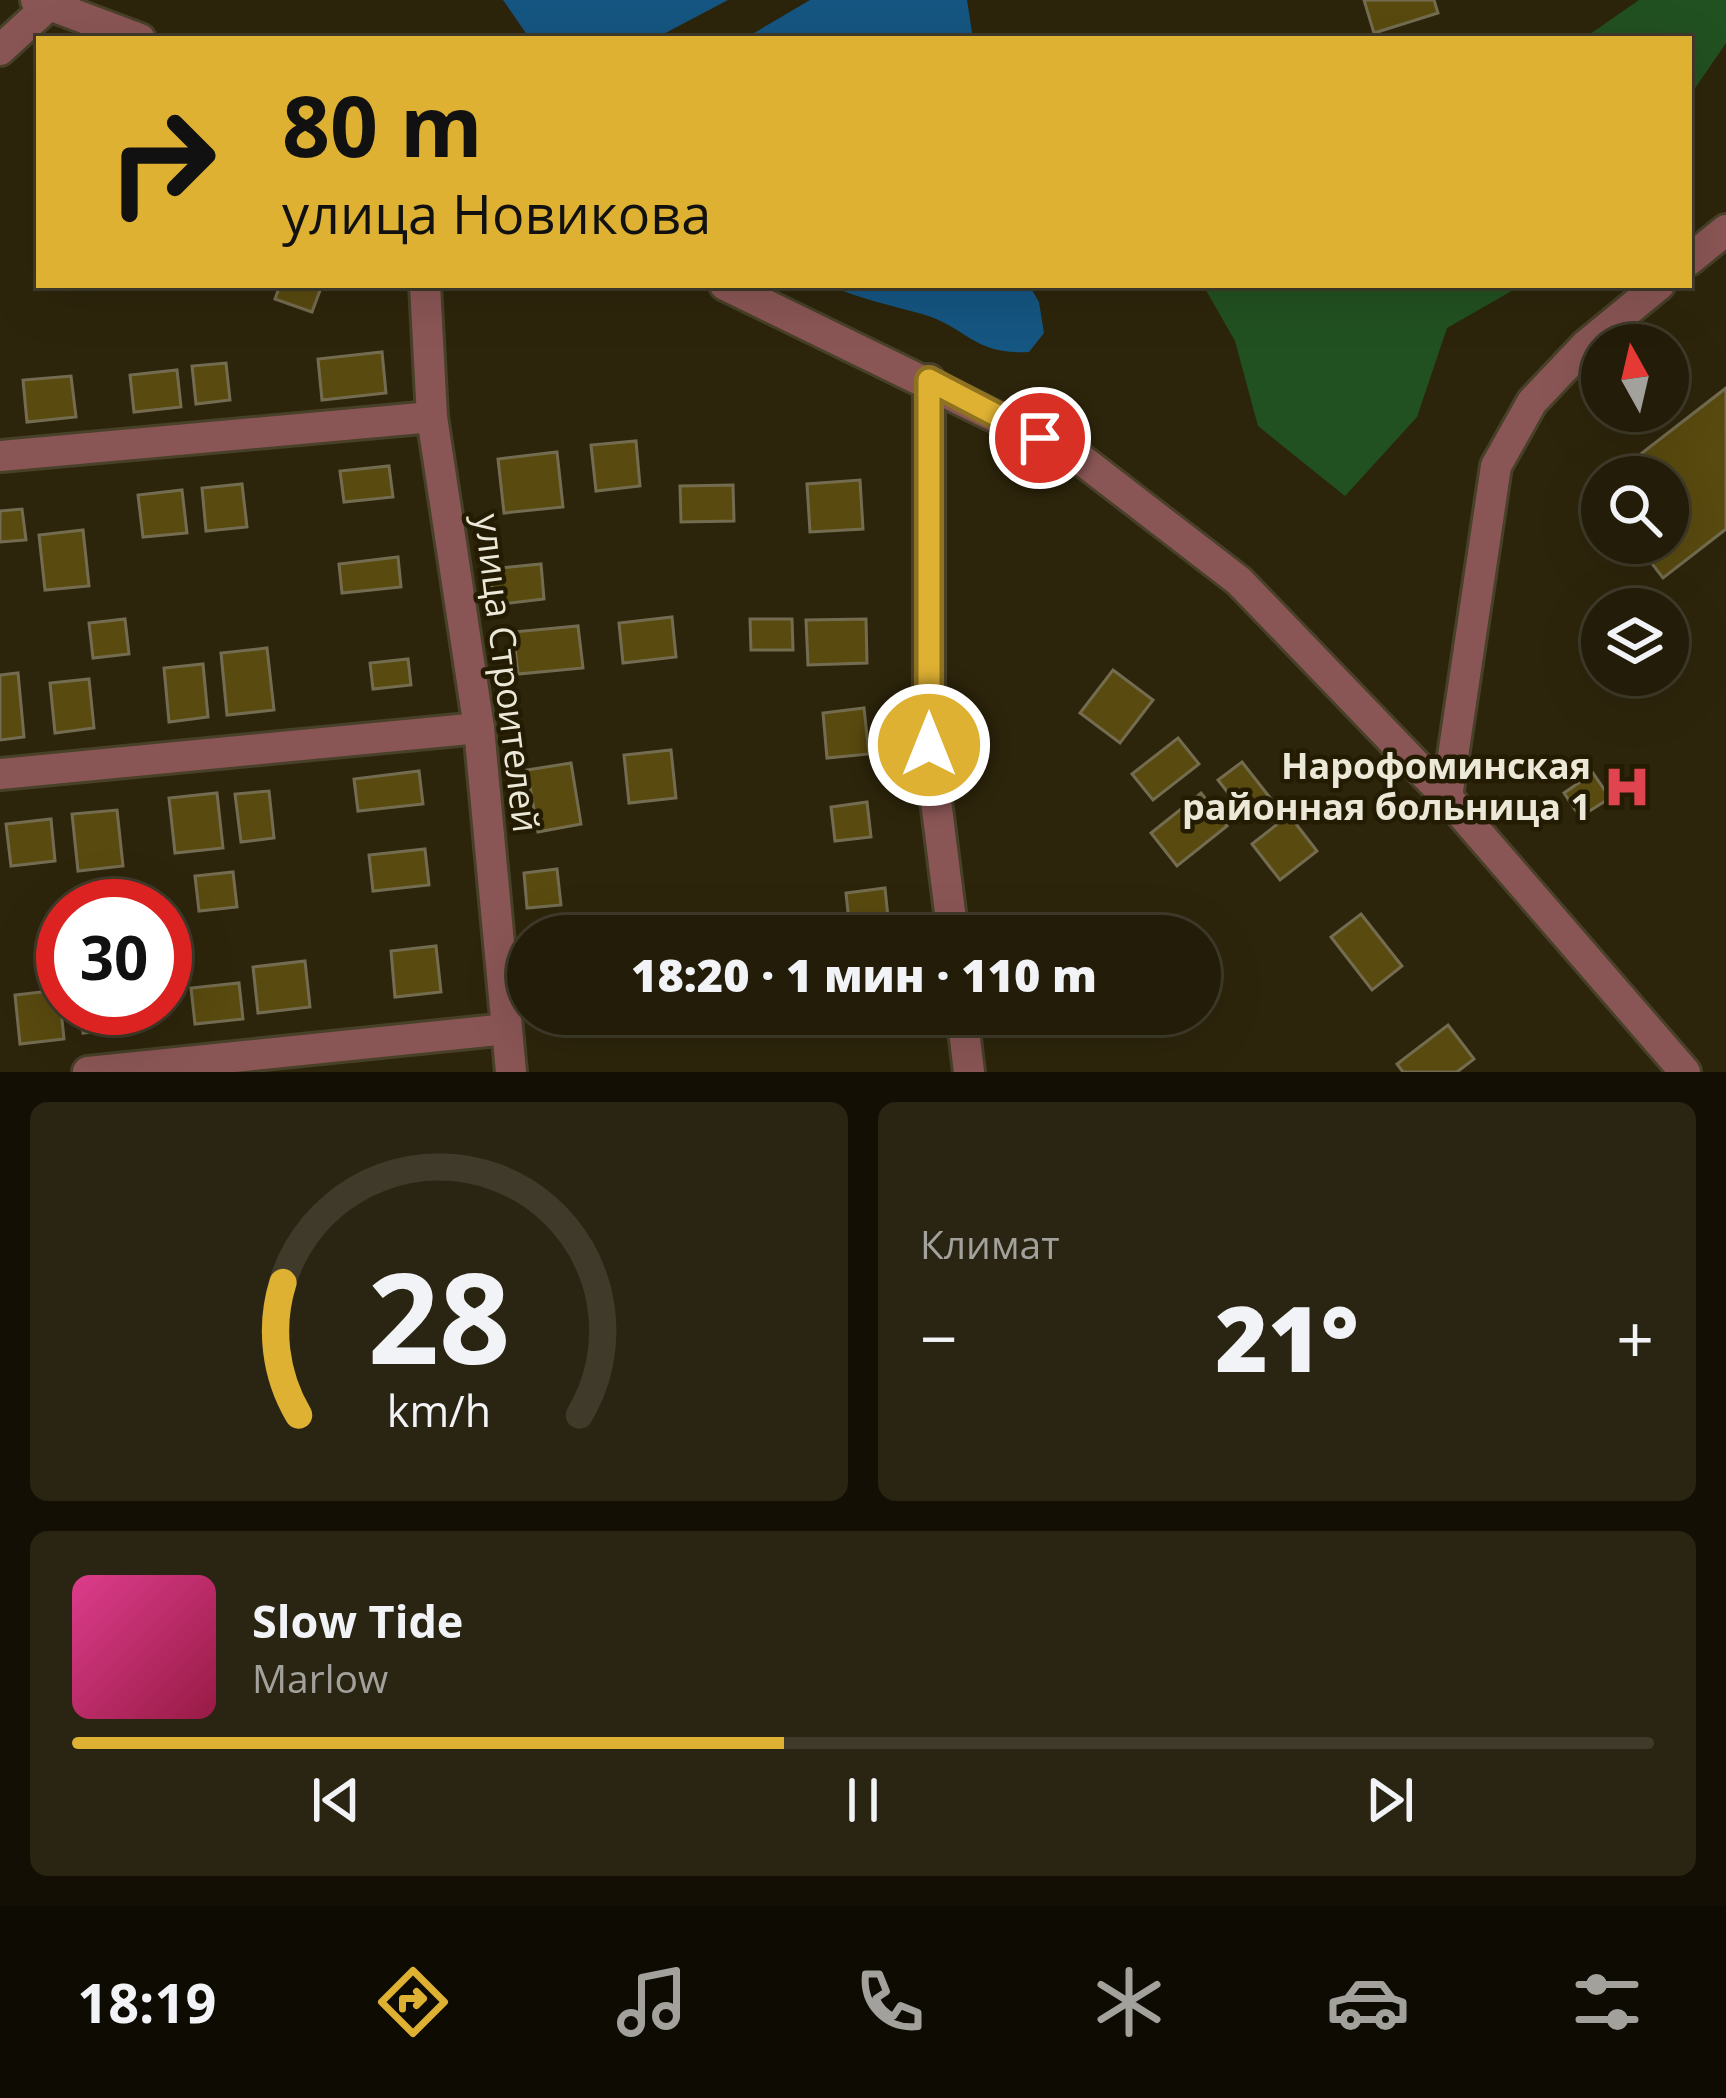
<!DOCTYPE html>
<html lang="ru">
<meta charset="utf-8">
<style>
:root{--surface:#221c08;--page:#2a2512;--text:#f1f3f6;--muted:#a2a19c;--line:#3f3a29;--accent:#deb133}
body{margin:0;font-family:"Open Sans",sans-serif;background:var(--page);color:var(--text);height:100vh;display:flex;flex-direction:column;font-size:45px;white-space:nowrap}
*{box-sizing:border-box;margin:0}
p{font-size:39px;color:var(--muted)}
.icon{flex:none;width:66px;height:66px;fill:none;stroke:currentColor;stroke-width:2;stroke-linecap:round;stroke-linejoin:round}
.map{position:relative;height:1072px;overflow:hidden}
.panel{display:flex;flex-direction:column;gap:30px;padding:30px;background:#130f04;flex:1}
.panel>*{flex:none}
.hud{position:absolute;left:36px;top:36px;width:1656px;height:252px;border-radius:0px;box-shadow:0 12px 48px #0002,0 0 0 3px var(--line);background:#deb133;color:#111;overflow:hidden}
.needle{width:78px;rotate:352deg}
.tools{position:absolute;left:1581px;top:324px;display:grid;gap:24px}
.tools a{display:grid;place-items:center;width:108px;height:108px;border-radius:50%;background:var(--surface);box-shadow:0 12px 48px #0002,0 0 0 3px var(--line);font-size:60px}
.speed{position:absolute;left:36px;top:879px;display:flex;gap:24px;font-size:60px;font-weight:700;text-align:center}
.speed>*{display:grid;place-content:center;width:156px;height:156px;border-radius:50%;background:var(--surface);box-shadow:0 12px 48px #0002,0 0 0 3px var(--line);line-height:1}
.speed .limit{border:18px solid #d22;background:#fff;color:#111}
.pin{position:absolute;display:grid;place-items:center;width:102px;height:102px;color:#fff;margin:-51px;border:6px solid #fff;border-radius:50%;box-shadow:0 3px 12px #0007}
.me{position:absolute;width:132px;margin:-66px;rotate:0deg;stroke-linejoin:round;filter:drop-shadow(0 0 9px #0008)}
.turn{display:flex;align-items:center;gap:42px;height:252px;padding:0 48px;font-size:54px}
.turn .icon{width:156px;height:156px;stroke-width:2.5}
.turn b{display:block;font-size:84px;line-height:102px}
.big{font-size:90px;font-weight:800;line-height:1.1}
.panel .widget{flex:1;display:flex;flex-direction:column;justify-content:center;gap:18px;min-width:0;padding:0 42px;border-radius:18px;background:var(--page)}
.panel .dial{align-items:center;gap:0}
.dial svg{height:312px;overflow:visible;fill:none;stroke:var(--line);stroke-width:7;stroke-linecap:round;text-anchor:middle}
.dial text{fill:var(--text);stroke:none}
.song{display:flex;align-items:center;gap:36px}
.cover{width:144px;height:144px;border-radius:18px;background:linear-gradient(135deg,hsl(330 70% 55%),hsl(340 70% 35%))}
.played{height:12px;border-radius:6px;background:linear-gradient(90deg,var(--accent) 45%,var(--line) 45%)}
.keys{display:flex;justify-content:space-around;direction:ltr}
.heat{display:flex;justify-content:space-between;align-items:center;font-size:66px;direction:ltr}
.panel .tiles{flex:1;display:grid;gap:30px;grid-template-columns:1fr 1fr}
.widget:last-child{grid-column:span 2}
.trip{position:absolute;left:507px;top:915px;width:714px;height:120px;border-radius:60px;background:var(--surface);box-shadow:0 12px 48px #0002,0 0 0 3px var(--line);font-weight:800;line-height:120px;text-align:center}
.dock{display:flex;height:192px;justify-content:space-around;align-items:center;background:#0e0b03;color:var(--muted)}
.dock .icon{width:84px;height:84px}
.dock .on{color:var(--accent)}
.dock b{font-size:54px;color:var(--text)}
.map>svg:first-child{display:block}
</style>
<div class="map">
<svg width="1726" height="1072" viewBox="0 0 1726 1072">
<rect width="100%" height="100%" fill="#2d250b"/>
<!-- green -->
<g fill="#225121">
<polygon points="1639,0 1726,0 1726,43 1689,97 1689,39 1583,39"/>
<polygon points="1203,285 1522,285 1447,328 1417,417 1345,496 1258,426 1235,341"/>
</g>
<!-- water -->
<g fill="#155682">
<polygon points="503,0 728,0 654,39 530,39"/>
<polygon points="810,0 967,0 973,39 744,39"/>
<path d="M829 285H1029L1039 302 1044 333 1029 352C973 355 969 328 922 314 890 305 860 299 829 285Z"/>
</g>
<!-- building -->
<g fill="#594a0f" stroke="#746c50" stroke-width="3">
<polygon points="1364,0 1434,0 1438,13 1374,33"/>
<polygon points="280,285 322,285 312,312 275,299"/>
<polygon points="382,352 386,393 322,400 318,359"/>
<polygon points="226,363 230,400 196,404 192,366"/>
<polygon points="177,370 181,407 134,412 130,375"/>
<polygon points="71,376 76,417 27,422 23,380"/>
<polygon points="1726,388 1726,529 1663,578 1636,543 1668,543 1668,477 1611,477"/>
<polygon points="636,441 640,486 596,491 591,445"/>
<polygon points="557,452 563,507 504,513 498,459"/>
<polygon points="389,466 393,497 344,502 340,471"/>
<polygon points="860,480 863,529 810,532 807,484"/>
<polygon points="242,484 247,527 206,531 202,488"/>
<polygon points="733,485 734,521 681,522 680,486"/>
<polygon points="182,490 187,533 143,537 138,495"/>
<polygon points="22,509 26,540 0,542 0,511"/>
<polygon points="83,530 89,586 45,590 39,535"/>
<polygon points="398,557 401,587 342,593 339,564"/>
<polygon points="541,564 544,599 494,605 490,569"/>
<polygon points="672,617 676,657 623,663 619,623"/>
<polygon points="125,619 129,654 93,658 89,623"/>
<polygon points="750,619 792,619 793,650 751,650"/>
<polygon points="866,619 867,663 808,665 806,620"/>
<polygon points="578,626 583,668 518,674 513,632"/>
<polygon points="267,648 274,710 227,715 221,653"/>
<polygon points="408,659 411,685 373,689 370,663"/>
<polygon points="203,664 208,717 169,722 164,668"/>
<polygon points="1113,670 1153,700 1120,743 1080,713"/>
<polygon points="18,673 24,737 0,740 0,675"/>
<polygon points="89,679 94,728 55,733 50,683"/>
<polygon points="864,708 869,754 827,758 823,713"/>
<polygon points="1178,738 1199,764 1153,800 1132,774"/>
<polygon points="671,750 676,798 629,803 624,755"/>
<polygon points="1242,762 1271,799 1247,817 1218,780"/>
<polygon points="571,763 581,824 538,832 527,770"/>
<polygon points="419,771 423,804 358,811 354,779"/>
<polygon points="1593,773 1610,798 1580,817 1564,793"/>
<polygon points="269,791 274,838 241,842 235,794"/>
<polygon points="217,793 223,848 175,853 169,798"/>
<polygon points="1201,793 1227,826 1177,866 1151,833"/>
<polygon points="867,802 871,837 835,841 831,807"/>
<polygon points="117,810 123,866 78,871 72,814"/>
<polygon points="1289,815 1317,851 1280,880 1252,844"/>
<polygon points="51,819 55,861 11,866 6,824"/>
<polygon points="425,849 429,885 373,891 369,855"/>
<polygon points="557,869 561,905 527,908 524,873"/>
<polygon points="233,872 237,907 199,911 195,876"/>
<polygon points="885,888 889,927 850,931 846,893"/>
<polygon points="1361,914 1402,966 1372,990 1331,937"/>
<polygon points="436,946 441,992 395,997 391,951"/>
<polygon points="305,961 310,1007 258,1013 253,967"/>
<polygon points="239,983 243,1019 195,1024 191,988"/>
<polygon points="59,990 64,1039 20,1044 15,995"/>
<polygon points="81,1008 128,1008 130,1028 83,1033"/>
<polygon points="1448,1025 1474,1059 1457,1072 1403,1072 1397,1064"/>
</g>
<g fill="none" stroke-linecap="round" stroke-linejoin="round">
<defs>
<g id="street">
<polyline points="36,0 140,39"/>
<polyline points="0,50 49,5"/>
<polyline points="1689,260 1726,230"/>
<polyline points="425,285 432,417 479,728 511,1072"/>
<polyline points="725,285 1078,457 1239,581 1447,797"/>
<polyline points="1659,285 1586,345 1532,402 1496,466 1447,797 1685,1072"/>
<polyline points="929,380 929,745 953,936"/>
<polyline points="0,456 432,417"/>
<polyline points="0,774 479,728"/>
<polyline points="962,1014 969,1072"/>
<polyline points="88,1072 507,1029"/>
</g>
</defs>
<!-- street casing -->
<use href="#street" stroke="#484028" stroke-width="36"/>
<!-- street -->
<use href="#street" stroke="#8a5655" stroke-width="30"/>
</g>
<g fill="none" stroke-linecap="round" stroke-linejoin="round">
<defs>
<polyline id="route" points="929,745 929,380 1040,438"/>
</defs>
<!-- route casing -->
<use href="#route" stroke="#907321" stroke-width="30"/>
<!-- route -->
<use href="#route" stroke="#deb133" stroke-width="21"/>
</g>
<!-- icons -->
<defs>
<symbol id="hospital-bare" viewBox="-9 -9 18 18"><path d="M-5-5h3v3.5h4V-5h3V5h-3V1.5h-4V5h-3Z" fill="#e0444e" stroke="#231c03" stroke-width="2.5" paint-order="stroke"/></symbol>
</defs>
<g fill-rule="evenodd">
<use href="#hospital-bare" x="1594" y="754" width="66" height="66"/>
</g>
<g text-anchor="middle" stroke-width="9" stroke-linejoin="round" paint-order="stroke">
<!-- street labels -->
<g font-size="36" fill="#ece8d8" stroke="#231c03">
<text transform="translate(507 673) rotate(83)" y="13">улица Строителей</text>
</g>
<!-- poi labels -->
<g font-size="36" font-weight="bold" fill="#ece8d8" stroke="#231c03" text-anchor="end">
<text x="1591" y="779">Нарофоминская<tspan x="1591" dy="41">районная больница 1</tspan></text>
</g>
</g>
</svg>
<div class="tools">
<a><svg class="needle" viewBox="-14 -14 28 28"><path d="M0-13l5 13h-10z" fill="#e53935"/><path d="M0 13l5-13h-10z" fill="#a2a19c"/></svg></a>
<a><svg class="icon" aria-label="search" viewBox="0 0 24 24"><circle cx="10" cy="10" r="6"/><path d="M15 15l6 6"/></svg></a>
<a><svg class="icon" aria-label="layers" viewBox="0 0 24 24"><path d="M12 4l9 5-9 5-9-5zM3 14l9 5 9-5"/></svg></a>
</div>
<div class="speed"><div class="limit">30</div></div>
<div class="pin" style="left:1040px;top:438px;background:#d93025"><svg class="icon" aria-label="arrive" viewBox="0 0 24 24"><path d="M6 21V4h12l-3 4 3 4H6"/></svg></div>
<svg class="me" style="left:929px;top:745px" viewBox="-20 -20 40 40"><circle r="17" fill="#deb133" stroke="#fff" stroke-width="3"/><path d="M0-11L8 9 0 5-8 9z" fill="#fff"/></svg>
<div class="trip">18:20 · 1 мин · 110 m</div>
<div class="hud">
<div class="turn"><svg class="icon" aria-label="right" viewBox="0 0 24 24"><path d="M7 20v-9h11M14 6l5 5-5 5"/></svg><div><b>80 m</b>улица Новикова</div></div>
</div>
</div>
<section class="panel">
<div class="tiles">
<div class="widget dial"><svg viewBox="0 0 100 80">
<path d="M14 69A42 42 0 1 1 86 69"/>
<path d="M14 69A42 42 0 0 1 10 35" stroke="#deb133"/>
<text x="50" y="56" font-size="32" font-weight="700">28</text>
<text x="50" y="72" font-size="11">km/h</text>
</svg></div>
<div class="widget"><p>Климат</p>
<div class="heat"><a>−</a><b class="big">21°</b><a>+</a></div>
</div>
<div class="widget">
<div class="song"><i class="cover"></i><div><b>Slow Tide</b><p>Marlow</p></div></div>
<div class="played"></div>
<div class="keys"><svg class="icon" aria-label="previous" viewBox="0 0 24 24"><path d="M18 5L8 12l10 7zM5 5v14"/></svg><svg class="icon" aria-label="pause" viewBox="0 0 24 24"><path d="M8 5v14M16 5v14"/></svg><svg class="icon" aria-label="next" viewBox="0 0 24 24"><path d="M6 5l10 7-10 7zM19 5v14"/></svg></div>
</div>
</div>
</section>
<nav class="dock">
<b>18:19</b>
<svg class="icon on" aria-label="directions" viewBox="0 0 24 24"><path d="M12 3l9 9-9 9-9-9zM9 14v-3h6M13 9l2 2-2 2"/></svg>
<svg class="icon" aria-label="music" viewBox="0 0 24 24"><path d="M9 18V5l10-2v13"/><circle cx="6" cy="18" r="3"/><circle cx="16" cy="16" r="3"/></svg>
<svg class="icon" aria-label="phone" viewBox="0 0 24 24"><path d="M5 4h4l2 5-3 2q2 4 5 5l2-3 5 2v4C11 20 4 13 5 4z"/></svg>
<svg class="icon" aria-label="climate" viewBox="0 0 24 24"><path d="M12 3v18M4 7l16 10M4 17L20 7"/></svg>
<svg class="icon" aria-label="car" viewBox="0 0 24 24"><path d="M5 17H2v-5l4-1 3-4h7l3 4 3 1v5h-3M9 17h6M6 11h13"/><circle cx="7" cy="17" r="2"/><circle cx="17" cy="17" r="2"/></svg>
<svg class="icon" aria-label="filters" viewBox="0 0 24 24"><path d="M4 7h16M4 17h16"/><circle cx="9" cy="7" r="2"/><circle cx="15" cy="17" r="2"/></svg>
</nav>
